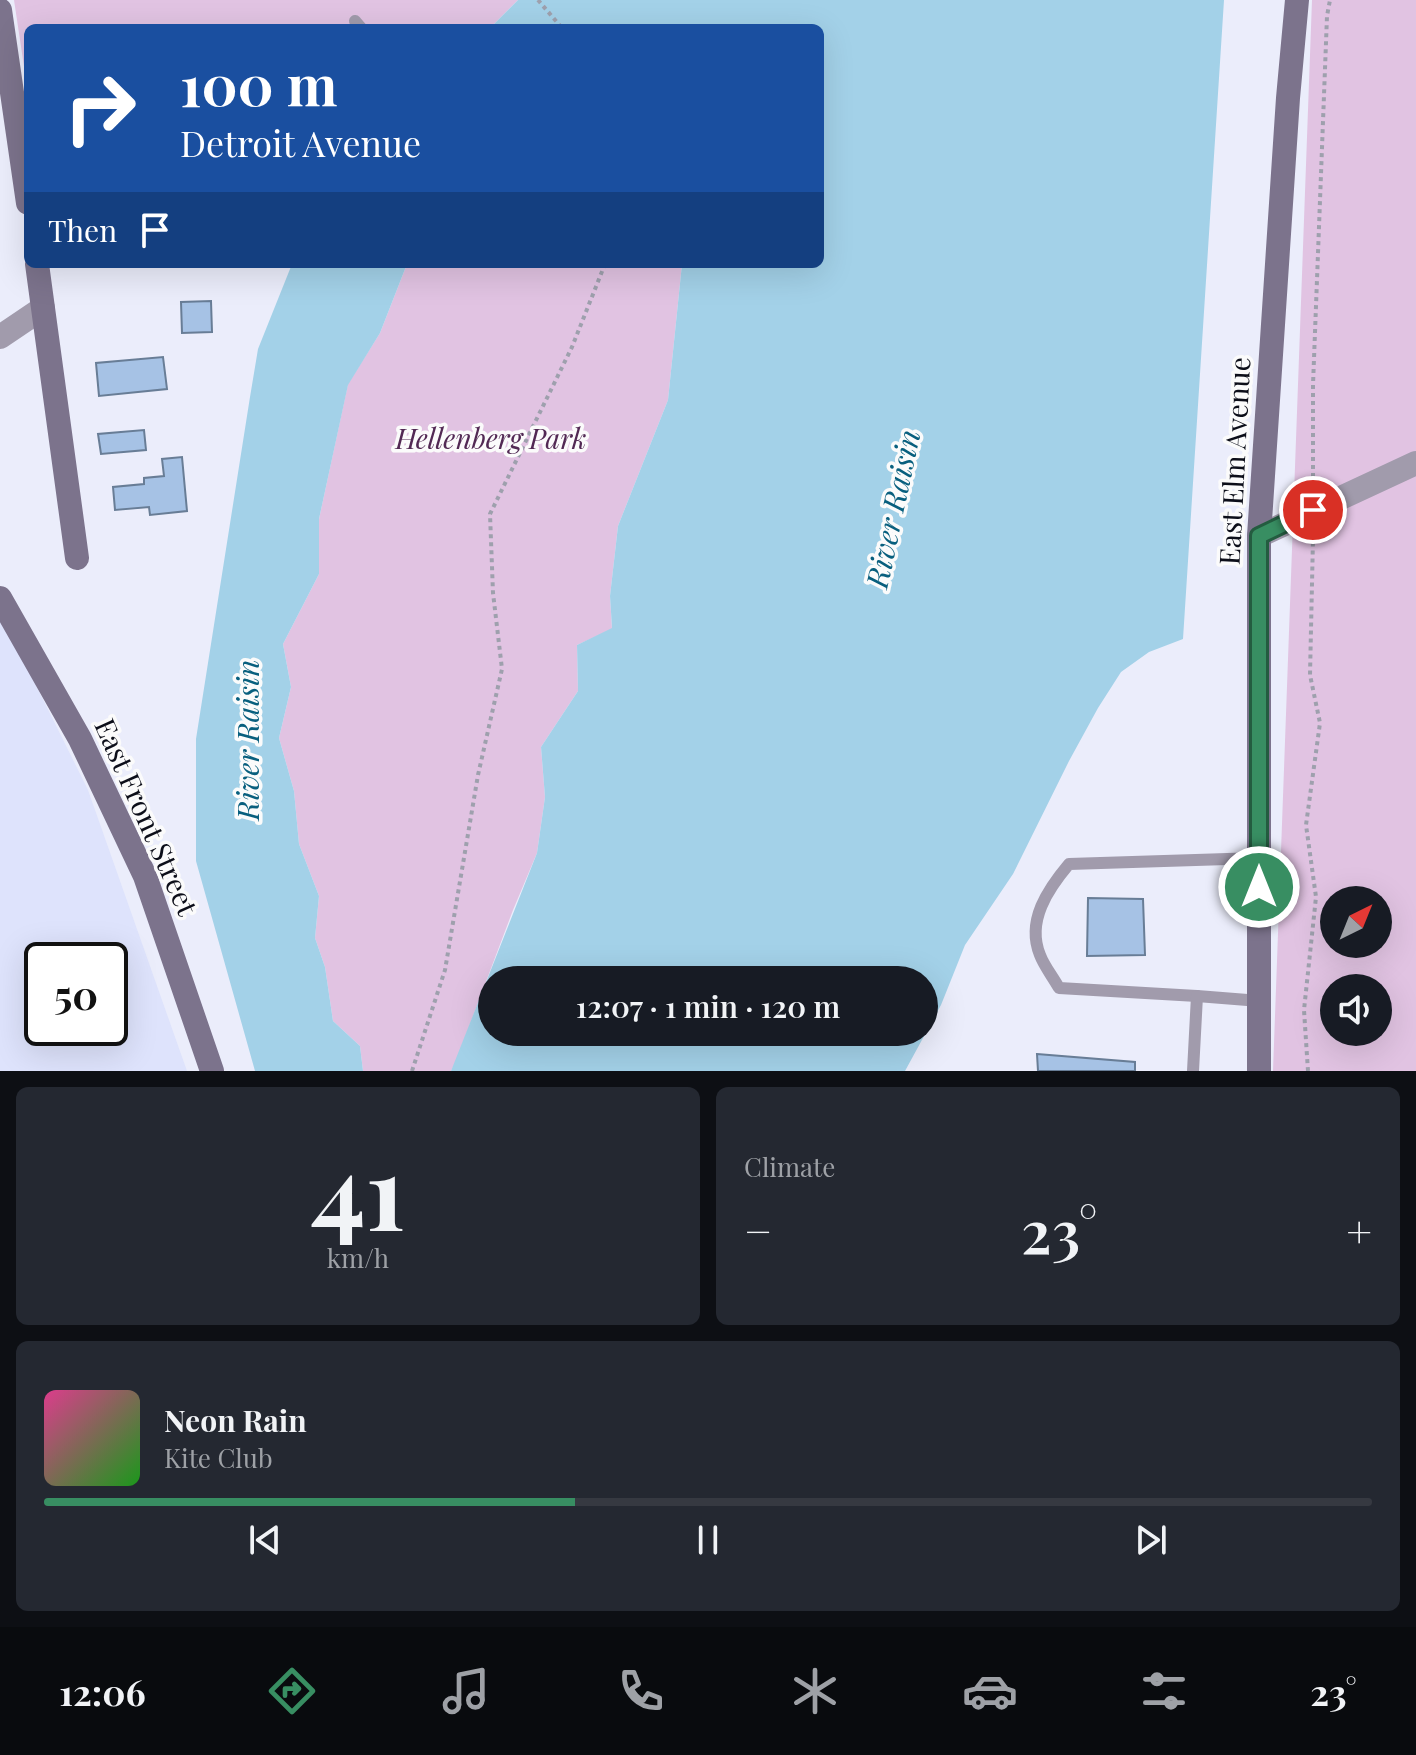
<!DOCTYPE html>
<meta charset="utf-8">
<style>
:root{--surface:#171b24;--page:#242831;--text:#f1f3f6;--muted:#9ea1a6;--line:#363941;--accent:#388e62}
body{margin:0;font-family:"Playfair Display",serif;background:var(--page);color:var(--text);height:100vh;display:flex;flex-direction:column;font-size:30px;white-space:nowrap}
*{box-sizing:border-box;margin:0}
p{font-size:26px;color:var(--muted)}
.icon{flex:none;width:44px;height:44px;fill:none;stroke:currentColor;stroke-width:2;stroke-linecap:round;stroke-linejoin:round}
.map{position:relative;height:1071px;overflow:hidden}
.drawer{display:flex;flex-direction:column;gap:16px;padding:16px;background:#0d0f14;flex:1}
.drawer>*{flex:none}
.top-card{position:absolute;left:24px;top:24px;width:800px;height:244px;border-radius:12px;box-shadow:0 8px 32px #0002;background:#1a4fa0;color:#fff;overflow:hidden}
.needle{width:52px;rotate:43deg}
.tools{position:absolute;left:1320px;top:886px;display:grid;gap:16px}
.tools a{display:grid;place-items:center;width:72px;height:72px;border-radius:50%;background:var(--surface);box-shadow:0 8px 32px #0002;font-size:40px}
.speed{position:absolute;left:24px;top:942px;display:flex;gap:16px;font-size:40px;font-weight:700;text-align:center}
.speed>*{display:grid;place-content:center;width:104px;height:104px;border-radius:50%;background:var(--surface);box-shadow:0 8px 32px #0002;line-height:1}
.speed .limit{border:4px solid #111;border-radius:12px;background:#fff;color:#111}
.pin{position:absolute;display:grid;place-items:center;width:68px;height:68px;color:#fff;margin:-34px;border:4px solid #fff;border-radius:50%;box-shadow:0 2px 8px #0007}
.me{position:absolute;width:88px;margin:-44px;rotate:0deg;stroke-linejoin:round;filter:drop-shadow(0 0 6px #0008)}
.turn{display:flex;align-items:center;gap:28px;height:168px;padding:0 24px;font-size:36px}
.turn .icon{width:104px;height:104px;stroke-width:2.5}
.turn b{display:block;font-size:56px;line-height:68px}
.then{display:flex;align-items:center;height:76px;padding:0 24px;background:#0003;gap:16px;font-size:30px}
.big{font-size:60px;font-weight:600;line-height:1.1}
.drawer .widget{flex:1;display:flex;flex-direction:column;justify-content:center;gap:12px;min-width:0;padding:0 28px;border-radius:12px;background:var(--page)}
.drawer .dial{align-items:center;gap:0}
.dial b{font-size:104px;line-height:1}
.song{display:flex;align-items:center;gap:24px}
.cover{width:96px;height:96px;border-radius:12px;background:linear-gradient(135deg,hsl(330 70% 55%),hsl(120 70% 35%))}
.played{height:8px;border-radius:4px;background:linear-gradient(90deg,var(--accent) 40%,var(--line) 40%)}
.keys{display:flex;justify-content:space-around;direction:ltr}
.heat{display:flex;justify-content:space-between;align-items:center;font-size:44px;direction:ltr}
.drawer .tiles{flex:1;display:grid;gap:16px;grid-template-columns:1fr 1fr}
.widget:last-child{grid-column:span 2}
.trip{position:absolute;left:478px;top:966px;width:460px;height:80px;border-radius:40px;background:var(--surface);box-shadow:0 8px 32px #0002;font-weight:600;line-height:80px;text-align:center}
.tabs{display:flex;height:128px;justify-content:space-around;align-items:center;background:#090b0e;color:var(--muted)}
.tabs .icon{width:56px;height:56px}
.tabs .current{color:var(--accent)}
.tabs b{font-size:36px;color:var(--text)}
.map>svg:first-child{display:block}
</style>
<div class="map">
<svg width="1416" height="1071" viewBox="0 0 1416 1071">
<rect width="100%" height="100%" fill="#ebedfb"/>
<!-- built -->
<path fill="#dee3fc" fill-rule="evenodd" d="M0 620 17 647 88 790 187 1071H0ZM42 960H110V1028H42Z"/>
<!-- green -->
<g fill="#e1c3e2" fill-rule="evenodd">
<polygon points="14,0 518,0 490,28 28,28 28,93"/>
<path d="M1312 0H1416V1071H1273ZM1334 900H1378V944H1334ZM1334 988H1378V1032H1334Z"/>
<polygon points="407,264 682,264 668,400 618,526 610,596 612,629 577,645 578,691 541,747 545,797 537,853 513,910 456,1061 451,1071 363,1071 360,1046 333,1021 325,967 315,938 319,896 299,844 294,791 279,738 291,687 283,644 319,574 319,519 348,384 380,333"/>
</g>
<!-- water -->
<g fill="#a3d1e8" fill-rule="evenodd">
<path d="M518 0H1224L1183 639 1149 652 1121 672 1098 708 1069 761 1013 874 965 945 941 1005 905 1071H451L537 853 545 797 541 747 578 691 577 645 612 628 610 596 618 526 668 400 682 264H820V28H490ZM492 980H924V1032H492Z"/>
<polygon points="292,264 407,264 380,333 348,385 319,519 319,574 283,644 291,687 279,738 294,791 299,844 319,896 315,938 325,967 333,1021 360,1046 363,1071 255,1071 196,861 196,739 250,397 258,349"/>
</g>
<!-- building -->
<g fill="#a6c2e5" stroke="#687d96" stroke-width="2">
<polygon points="211,301 212,332 182,333 181,302"/>
<polygon points="163,357 167,389 99,396 96,363"/>
<polygon points="144,430 146,450 101,454 98,434"/>
<polygon points="182,457 187,511 150,515 149,507 115,510 113,487 144,484 144,478 164,476 162,459"/>
<polygon points="1088,898 1143,899 1145,955 1087,956"/>
<polygon points="1037,1054 1135,1062 1135,1071 1038,1071"/>
</g>
<g fill="none" stroke-linecap="round" stroke-linejoin="round">
<!-- path -->
<g stroke="#9ea0ad" stroke-width="4" stroke-dasharray="4 4" stroke-linecap="butt">
<polyline points="538,0 562,28"/>
<polyline points="1313,485 1313,385 1327,16 1330,0"/>
<polyline points="412,1071 445,970 478,775 502,669 493,593 490,514 572,347 605,264"/>
<polyline points="1308,1071 1304,1010 1316,897 1306,825 1320,723 1310,675 1313,538"/>
</g>
<!-- lane -->
<g stroke="#a19bac" stroke-width="12">
<polyline points="355,21 361,28"/>
<path d="M1197 996 1059 988C1053 977 1044 966 1040 955 1026 921 1048 889 1069 864L1259 858"/>
<polyline points="1193,1071 1197,996 1260,1001"/>
</g>
<!-- street -->
<g stroke="#a19bac" stroke-width="24">
<polyline points="0,337 43,308"/>
<polyline points="1259,536 1416,463"/>
</g>
<!-- secondary -->
<g stroke="#7c738c" stroke-width="24">
<polyline points="0,10 28,203"/>
<polyline points="37,264 77,558"/>
<polyline points="0,598 80,739 145,876 212,1071"/>
<polyline points="1259,1071 1259,536 1288,98 1297,0"/>
</g>
</g>
<g fill="none" stroke-linecap="round" stroke-linejoin="round">
<defs>
<polyline id="route" points="1259,887 1259,536 1313,510"/>
</defs>
<!-- route casing -->
<use href="#route" stroke="#245c40" stroke-width="20"/>
<!-- route -->
<use href="#route" stroke="#388e62" stroke-width="14"/>
</g>
<g text-anchor="middle" stroke-width="7" stroke-linejoin="round" paint-order="stroke">
<!-- park labels -->
<g font-size="28" font-style="italic" fill="#522954" stroke="#fbfbfb">
<text x="491" y="449">Hellenberg Park</text>
</g>
<!-- street labels -->
<g font-size="28" fill="#0c0e19" stroke="#fbfbfb">
<text transform="translate(1235 461) rotate(-87)" y="10">East Elm Avenue</text>
<text transform="translate(146 817) rotate(66)" y="10">East Front Street</text>
</g>
<!-- water labels -->
<g font-size="30" font-style="italic" fill="#085f7e" stroke="#fbfbfb">
<text transform="translate(894 509) rotate(-78)" y="10">River Raisin</text>
<text transform="translate(249 740) rotate(-90)" y="10">River Raisin</text>
</g>
</g>
</svg>
<div class="tools">
<a><svg class="needle" viewBox="-14 -14 28 28"><path d="M0-13l5 13h-10z" fill="#e53935"/><path d="M0 13l5-13h-10z" fill="#9ea1a6"/></svg></a>
<a><svg class="icon" aria-label="sound" viewBox="0 0 24 24"><path d="M4 9h4l5-4v14l-5-4H4zM17 9q2 3 0 6"/></svg></a>
</div>
<div class="speed"><div class="limit">50</div></div>
<div class="pin" style="left:1313px;top:510px;background:#d93025"><svg class="icon" aria-label="arrive" viewBox="0 0 24 24"><path d="M6 21V4h12l-3 4 3 4H6"/></svg></div>
<svg class="me" style="left:1259px;top:887px" viewBox="-20 -20 40 40"><circle r="17" fill="#388e62" stroke="#fff" stroke-width="3"/><path d="M0-11L8 9 0 5-8 9z" fill="#fff"/></svg>
<div class="trip">12:07 · 1 min · 120 m</div>
<div class="top-card">
<div class="turn"><svg class="icon" aria-label="right" viewBox="0 0 24 24"><path d="M7 20v-9h11M14 6l5 5-5 5"/></svg><div><b>100 m</b>Detroit Avenue</div></div>
<div class="then">Then<svg class="icon" aria-label="arrive" viewBox="0 0 24 24"><path d="M6 21V4h12l-3 4 3 4H6"/></svg></div>
</div>
</div>
<section class="drawer">
<div class="tiles">
<div class="widget dial"><b>41</b><p>km/h</p></div>
<div class="widget"><p>Climate</p>
<div class="heat"><a>−</a><b class="big">23°</b><a>+</a></div>
</div>
<div class="widget">
<div class="song"><i class="cover"></i><div><b>Neon Rain</b><p>Kite Club</p></div></div>
<div class="played"></div>
<div class="keys"><svg class="icon" aria-label="previous" viewBox="0 0 24 24"><path d="M18 5L8 12l10 7zM5 5v14"/></svg><svg class="icon" aria-label="pause" viewBox="0 0 24 24"><path d="M8 5v14M16 5v14"/></svg><svg class="icon" aria-label="next" viewBox="0 0 24 24"><path d="M6 5l10 7-10 7zM19 5v14"/></svg></div>
</div>
</div>
</section>
<nav class="tabs">
<b>12:06</b>
<svg class="icon current" aria-label="directions" viewBox="0 0 24 24"><path d="M12 3l9 9-9 9-9-9zM9 14v-3h6M13 9l2 2-2 2"/></svg>
<svg class="icon" aria-label="music" viewBox="0 0 24 24"><path d="M9 18V5l10-2v13"/><circle cx="6" cy="18" r="3"/><circle cx="16" cy="16" r="3"/></svg>
<svg class="icon" aria-label="phone" viewBox="0 0 24 24"><path d="M5 4h4l2 5-3 2q2 4 5 5l2-3 5 2v4C11 20 4 13 5 4z"/></svg>
<svg class="icon" aria-label="climate" viewBox="0 0 24 24"><path d="M12 3v18M4 7l16 10M4 17L20 7"/></svg>
<svg class="icon" aria-label="car" viewBox="0 0 24 24"><path d="M5 17H2v-5l4-1 3-4h7l3 4 3 1v5h-3M9 17h6M6 11h13"/><circle cx="7" cy="17" r="2"/><circle cx="17" cy="17" r="2"/></svg>
<svg class="icon" aria-label="filters" viewBox="0 0 24 24"><path d="M4 7h16M4 17h16"/><circle cx="9" cy="7" r="2"/><circle cx="15" cy="17" r="2"/></svg>
<b>23°</b>
</nav>
